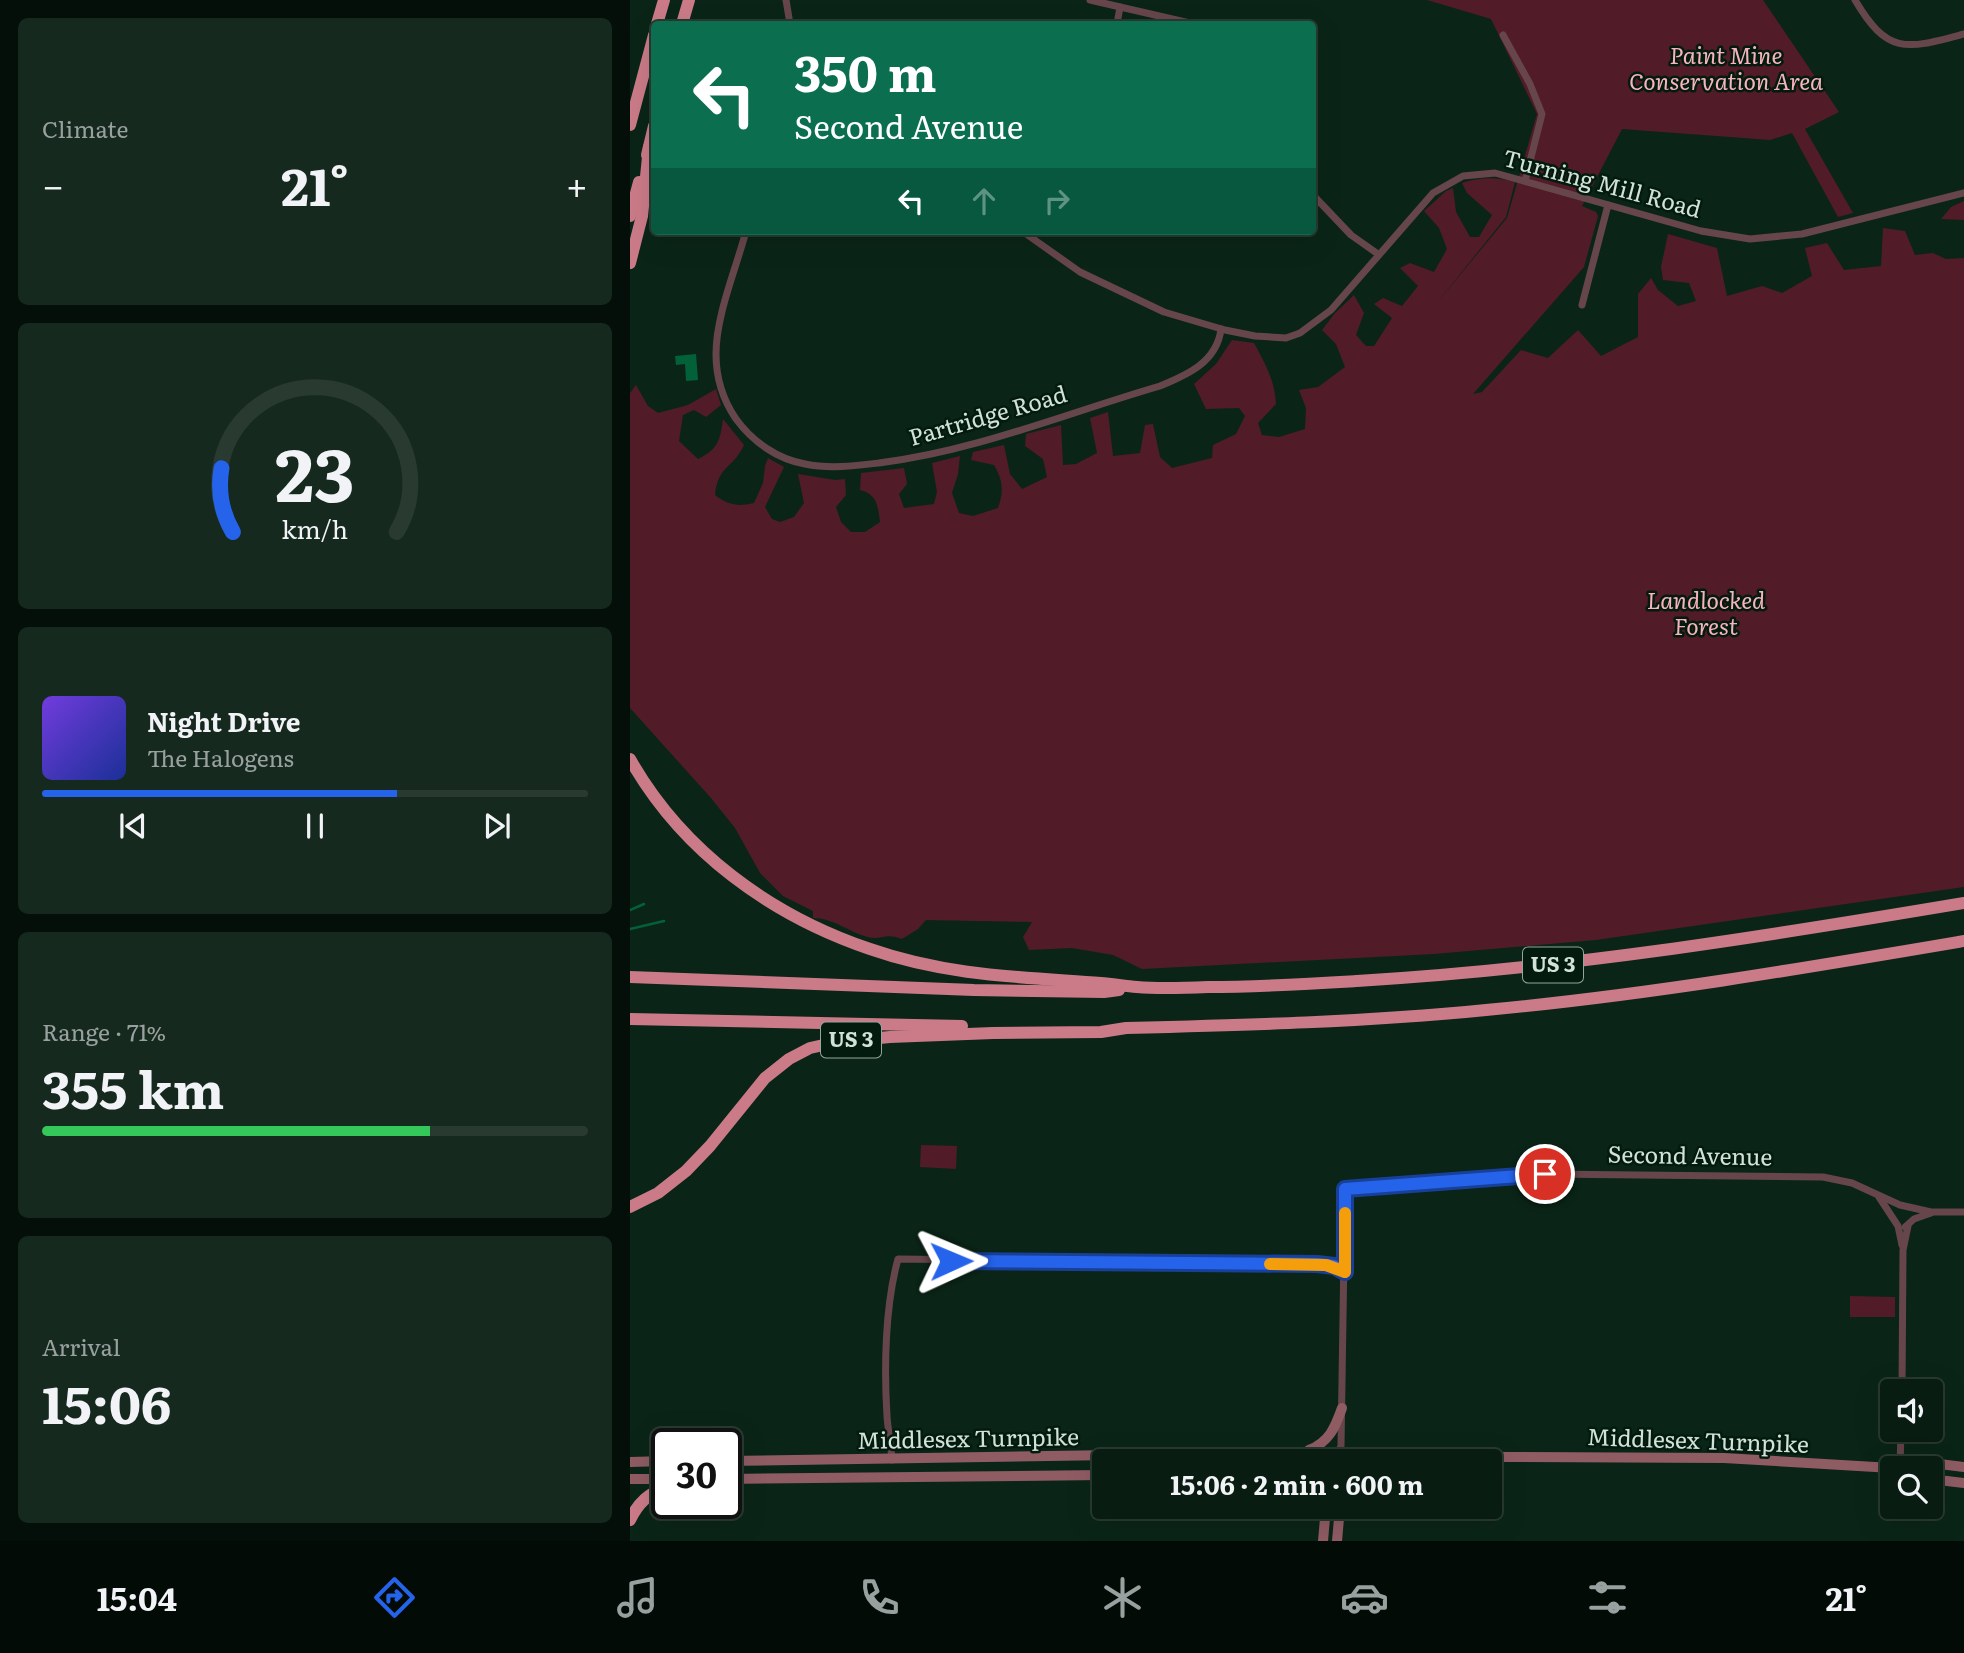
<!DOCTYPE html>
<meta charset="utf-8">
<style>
:root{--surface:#081c11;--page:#16291f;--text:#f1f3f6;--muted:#98a19f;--line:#293a31;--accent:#2563eb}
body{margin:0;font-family:Literata,serif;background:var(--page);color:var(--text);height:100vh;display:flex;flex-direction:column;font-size:26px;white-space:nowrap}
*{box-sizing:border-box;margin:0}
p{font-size:23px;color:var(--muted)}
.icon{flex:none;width:38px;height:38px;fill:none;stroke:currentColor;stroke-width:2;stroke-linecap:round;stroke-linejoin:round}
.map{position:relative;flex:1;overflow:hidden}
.drawer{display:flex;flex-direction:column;gap:18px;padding:18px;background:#040f09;width:630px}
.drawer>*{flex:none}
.hud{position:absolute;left:21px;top:21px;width:665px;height:214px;border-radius:7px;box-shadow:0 7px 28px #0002,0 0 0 2px var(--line);background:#0b6e4f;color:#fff;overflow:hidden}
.tools{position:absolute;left:1250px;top:1379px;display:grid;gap:14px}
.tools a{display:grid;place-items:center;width:63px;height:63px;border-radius:7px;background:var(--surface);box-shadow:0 7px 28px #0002,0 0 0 2px var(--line);font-size:35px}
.speed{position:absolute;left:21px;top:1428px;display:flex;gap:14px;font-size:35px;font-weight:700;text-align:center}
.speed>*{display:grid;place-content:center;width:91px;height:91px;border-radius:50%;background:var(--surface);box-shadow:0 7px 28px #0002,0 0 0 2px var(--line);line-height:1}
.speed .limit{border:4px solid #111;border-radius:10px;background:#fff;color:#111}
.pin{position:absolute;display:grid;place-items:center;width:60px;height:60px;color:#fff;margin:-30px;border:4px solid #fff;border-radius:50%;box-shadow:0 2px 7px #0007}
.me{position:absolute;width:77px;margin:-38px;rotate:89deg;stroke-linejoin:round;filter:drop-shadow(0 0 5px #0008)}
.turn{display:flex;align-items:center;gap:24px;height:147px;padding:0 28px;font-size:32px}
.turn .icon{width:91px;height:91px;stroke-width:2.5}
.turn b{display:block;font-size:49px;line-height:60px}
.lanes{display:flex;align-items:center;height:66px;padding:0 28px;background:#0003;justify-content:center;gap:35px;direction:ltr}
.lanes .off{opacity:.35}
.big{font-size:52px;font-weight:700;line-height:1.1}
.drawer .widget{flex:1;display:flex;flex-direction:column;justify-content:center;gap:10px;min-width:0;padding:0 24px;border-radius:10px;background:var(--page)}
.drawer .dial{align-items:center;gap:0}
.dial svg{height:182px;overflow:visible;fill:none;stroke:var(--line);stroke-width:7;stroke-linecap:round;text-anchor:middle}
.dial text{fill:var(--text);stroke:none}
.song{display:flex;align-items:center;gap:21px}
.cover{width:84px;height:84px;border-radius:10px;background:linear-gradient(135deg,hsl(260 70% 55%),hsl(230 70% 35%))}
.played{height:7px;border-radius:4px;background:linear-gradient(90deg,var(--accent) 65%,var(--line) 65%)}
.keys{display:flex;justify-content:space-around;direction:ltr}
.heat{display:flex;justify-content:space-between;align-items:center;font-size:38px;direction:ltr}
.charge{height:10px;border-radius:5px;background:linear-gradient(90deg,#34c759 71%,var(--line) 0)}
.trip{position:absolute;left:462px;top:1449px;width:410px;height:70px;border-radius:7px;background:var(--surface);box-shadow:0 7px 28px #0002,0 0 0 2px var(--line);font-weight:700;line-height:70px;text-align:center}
.dock{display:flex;height:112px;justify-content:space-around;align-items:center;background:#030b07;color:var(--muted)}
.dock .icon{width:49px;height:49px}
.dock .active{color:var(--accent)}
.dock b{font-size:32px;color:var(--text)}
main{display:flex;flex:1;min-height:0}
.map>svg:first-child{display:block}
</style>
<main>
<section class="drawer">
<div class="widget"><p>Climate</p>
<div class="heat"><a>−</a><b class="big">21°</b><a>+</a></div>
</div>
<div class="widget dial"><svg viewBox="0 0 100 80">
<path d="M14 69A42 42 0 1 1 86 69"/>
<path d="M14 69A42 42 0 0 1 9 41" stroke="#2563eb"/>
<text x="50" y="56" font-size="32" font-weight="700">23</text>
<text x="50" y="72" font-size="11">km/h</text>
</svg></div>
<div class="widget">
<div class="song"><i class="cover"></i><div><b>Night Drive</b><p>The Halogens</p></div></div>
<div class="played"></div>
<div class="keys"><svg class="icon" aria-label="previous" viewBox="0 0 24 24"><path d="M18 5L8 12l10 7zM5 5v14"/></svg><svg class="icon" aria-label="pause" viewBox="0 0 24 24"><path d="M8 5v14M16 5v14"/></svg><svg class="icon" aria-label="next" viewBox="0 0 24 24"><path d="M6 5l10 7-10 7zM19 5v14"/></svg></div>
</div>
<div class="widget"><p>Range · 71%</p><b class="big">355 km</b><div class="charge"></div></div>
<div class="widget"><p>Arrival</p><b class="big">15:06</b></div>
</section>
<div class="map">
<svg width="1334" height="1541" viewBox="0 0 1334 1541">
<rect width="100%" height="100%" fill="#0a2517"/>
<!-- green -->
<g fill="#521b28">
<path d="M797 0H1133L1209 112 1175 129 1223 213 1208 217 1162 133 1140 140 992 129 952 206 966 212 968 216 954 267 843 394 852 392 891 350 918 358 948 330 971 356 1008 337V294L1021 278 1028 290 1048 306 1066 301 1059 283 1033 280 1031 267 1038 234 1087 248 1097 296 1132 286 1152 293 1182 276 1175 248 1197 243 1214 270 1251 266 1253 228 1275 231 1285 255 1303 253 1316 259 1334 258V887L966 940 804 954 512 969 483 955 442 948 399 950 393 937 402 922 296 920 288 929 272 939C254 932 251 941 238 937 219 932 203 918 183 918V911L153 896 130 873 105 828 81 798 0 708V393L6 385 18 406 28 413 58 405 86 389 91 405 76 417 64 410 53 415 49 441 68 459C88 449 90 441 93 419L114 445C103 469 88 465 85 495 98 505 108 507 124 503L133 483 135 466 138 458 154 467 135 507 142 519 150 522 164 517 174 503 168 474 205 480 215 479 216 495 206 507 211 522 221 532H235L250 522C248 506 247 494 230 490L231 473 274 468 277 484 269 494 274 508 304 504 307 492 302 463 330 456 328 474 322 493 329 513 343 516 368 508C374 492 373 480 364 465L341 460 343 452 374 445 380 474 392 489 417 477 413 459 395 446 396 434 431 425 433 465 446 464 467 453 460 418 478 412 483 456 510 453 515 425 523 424 530 457 542 468 582 458 583 445 606 434 615 416 609 408 576 409 564 384 586 364 602 340 624 343C635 363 645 381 646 404L628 423 632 435 649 437 675 429 676 408 669 390 688 387 715 367 706 344 692 330 705 313 724 295 734 313 726 335 736 346H744L762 318 744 304 753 298 772 306 788 286 770 268 780 263 804 272 817 249 809 228 794 211 816 191 823 188 826 212 840 237H849L862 215 837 193 832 183C852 177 865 177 885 182L876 217 806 304 877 218 907 114 861 19Z"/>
<polygon points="1334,201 1334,220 1311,219 1321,207"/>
<polygon points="291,1145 327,1146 326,1169 290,1167"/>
<polygon points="1220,1296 1265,1297 1265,1317 1220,1317"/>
</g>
<!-- water -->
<polygon fill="#03613a" points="66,354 68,380 56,381 55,364 46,365 45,356"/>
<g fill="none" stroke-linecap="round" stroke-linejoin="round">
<!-- stream -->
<g stroke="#03613a" stroke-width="2.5">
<polyline points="0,910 14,904"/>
<polyline points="0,929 34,921"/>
</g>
<!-- street -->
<g stroke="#67464b" stroke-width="7">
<polyline points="156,0 160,24"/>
<polyline points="460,0 564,24"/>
<path d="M1225 0C1258 56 1277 49 1334 34"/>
<polyline points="487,24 490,7"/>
<polyline points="873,35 900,84 912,114 895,181"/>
<polyline points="682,194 721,235 748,254"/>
<path d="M116 231C106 269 86 315 86 354 86 377 93 400 106 419 123 442 147 459 175 464 200 469 224 466 249 463 346 451 437 413 530 386 557 375 587 362 591 329"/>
<polyline points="392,231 450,272 534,312 595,330 625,336 656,338 670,333 701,310 803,193 833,176 865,173 1071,231 1120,239 1172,234 1334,193"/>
<polyline points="952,305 978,205"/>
<polyline points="1249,1197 1268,1226 1272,1245"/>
<polyline points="1275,1227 1284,1219 1301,1213"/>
<polyline points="1272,1391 1273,1250 1278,1226"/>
<polyline points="708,1453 711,1446 715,1189 915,1174 1193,1177 1222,1183 1270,1205 1301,1212 1334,1212"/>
<path d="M262 1460C261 1445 258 1431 257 1416 254 1368 255 1306 268 1259L687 1264 704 1266 715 1272"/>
<polyline points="1270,1468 1271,1430"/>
</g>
<!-- secondary -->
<g stroke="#905c64" stroke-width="10">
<path d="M679 1450C699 1442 705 1428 712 1408"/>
<polyline points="96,1461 669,1452 822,1453 874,1457 1094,1458 1262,1468"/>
<polyline points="0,1462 37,1461"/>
<polyline points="1272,1468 1285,1461 1334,1467"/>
<polyline points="0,1479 37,1479"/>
<polyline points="96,1479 474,1475"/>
<polyline points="1300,1479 1334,1483"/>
<polyline points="693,1541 696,1507"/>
<polyline points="707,1541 710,1507"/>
</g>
<!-- highway -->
<g stroke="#cb7b88" stroke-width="12">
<polyline points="27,24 34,0"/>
<polyline points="52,24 59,0"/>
<polyline points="0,125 24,35"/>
<polyline points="17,155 24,126"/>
<polyline points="0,216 9,182"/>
<polyline points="0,263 12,216 19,147"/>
<path d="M0 759C52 851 140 915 240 949 317 976 391 977 471 983 483 984 495 986 507 987 530 989 554 988 578 987 628 987 677 984 727 981 932 969 1132 937 1334 903"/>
<polyline points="0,977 344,990 474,992 489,990"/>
<polyline points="0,1019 332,1026"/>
<path d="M0 1207 28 1193 56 1171 80 1146 135 1078 159 1059 180 1048 207 1042 260 1037 363 1033 471 1032 496 1028C616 1025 736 1022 856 1010 1017 995 1175 968 1334 941"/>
<path d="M0 1520C8 1503 19 1493 37 1486"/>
</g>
</g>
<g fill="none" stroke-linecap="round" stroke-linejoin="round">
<defs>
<polyline id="route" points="321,1261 687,1264 704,1266 715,1272 715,1189 915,1174"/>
</defs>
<!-- route casing -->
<use href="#route" stroke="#184099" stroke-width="18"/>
<!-- route -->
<use href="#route" stroke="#2563eb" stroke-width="12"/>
<!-- slow -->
<polyline stroke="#f59e0b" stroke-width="12" points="640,1264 696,1265 715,1272 715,1213"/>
</g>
<g text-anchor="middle" stroke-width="5" stroke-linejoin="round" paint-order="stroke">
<!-- shield labels -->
<g fill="#021b0e" stroke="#94a69b" stroke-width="2">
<rect x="893" y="947.5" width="60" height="35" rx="5"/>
<rect x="191" y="1022.5" width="60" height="35" rx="5"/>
</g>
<g font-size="21" font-weight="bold" fill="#d3e2d8">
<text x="923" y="972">US 3</text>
<text x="221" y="1047">US 3</text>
</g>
<!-- park labels -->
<g font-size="23" font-style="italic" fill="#f7b4bd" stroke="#021b0e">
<text x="1096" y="64">Paint Mine<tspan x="1096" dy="26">Conservation Area</tspan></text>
<text x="1076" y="609">Landlocked<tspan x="1076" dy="26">Forest</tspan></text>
</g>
<!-- street labels -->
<g font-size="23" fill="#d3e2d8" stroke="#021b0e">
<text transform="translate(972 184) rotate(15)" y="8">Turning Mill Road</text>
<text transform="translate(358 416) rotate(-16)" y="8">Partridge Road</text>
<text transform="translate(1060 1156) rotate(1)" y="8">Second Avenue</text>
<text transform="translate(338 1439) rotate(-1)" y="8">Middlesex Turnpike</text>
<text transform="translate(1068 1441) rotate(2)" y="8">Middlesex Turnpike</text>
</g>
</g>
</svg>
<div class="tools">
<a><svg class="icon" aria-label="sound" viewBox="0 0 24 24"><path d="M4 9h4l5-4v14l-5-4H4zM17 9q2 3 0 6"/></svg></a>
<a><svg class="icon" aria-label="search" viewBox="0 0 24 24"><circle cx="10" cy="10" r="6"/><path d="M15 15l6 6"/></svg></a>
</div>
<div class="speed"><div class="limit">30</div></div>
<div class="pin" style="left:915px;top:1174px;background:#d93025"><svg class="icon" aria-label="arrive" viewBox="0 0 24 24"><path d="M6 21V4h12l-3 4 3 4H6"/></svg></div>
<svg class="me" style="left:321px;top:1261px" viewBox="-20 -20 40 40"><path d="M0-17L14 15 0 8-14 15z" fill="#2563eb" stroke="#fff" stroke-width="4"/></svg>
<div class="trip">15:06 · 2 min · 600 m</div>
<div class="hud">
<div class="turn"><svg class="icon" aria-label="left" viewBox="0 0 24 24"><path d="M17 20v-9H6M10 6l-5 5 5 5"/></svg><div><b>350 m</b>Second Avenue</div></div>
<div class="lanes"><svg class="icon" aria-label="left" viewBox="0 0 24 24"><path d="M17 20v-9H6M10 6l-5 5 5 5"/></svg><svg class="icon off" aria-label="ahead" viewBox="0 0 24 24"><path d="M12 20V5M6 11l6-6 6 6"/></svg><svg class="icon off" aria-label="right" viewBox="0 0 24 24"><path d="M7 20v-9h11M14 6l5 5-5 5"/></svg></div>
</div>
</div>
</main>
<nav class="dock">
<b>15:04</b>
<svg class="icon active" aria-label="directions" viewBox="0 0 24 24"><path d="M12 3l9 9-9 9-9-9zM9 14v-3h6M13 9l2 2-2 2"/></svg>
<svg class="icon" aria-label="music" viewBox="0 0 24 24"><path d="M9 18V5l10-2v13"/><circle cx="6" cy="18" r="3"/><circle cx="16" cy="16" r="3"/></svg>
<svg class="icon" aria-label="phone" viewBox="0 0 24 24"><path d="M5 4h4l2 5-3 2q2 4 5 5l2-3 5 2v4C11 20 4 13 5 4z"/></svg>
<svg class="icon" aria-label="climate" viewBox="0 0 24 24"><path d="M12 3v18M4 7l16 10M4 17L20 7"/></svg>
<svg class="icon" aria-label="car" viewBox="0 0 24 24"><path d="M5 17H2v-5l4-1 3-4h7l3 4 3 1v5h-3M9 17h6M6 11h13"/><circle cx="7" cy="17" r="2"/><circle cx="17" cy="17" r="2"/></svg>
<svg class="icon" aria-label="filters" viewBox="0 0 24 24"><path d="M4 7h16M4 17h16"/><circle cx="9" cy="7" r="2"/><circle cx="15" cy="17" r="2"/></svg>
<b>21°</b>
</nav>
